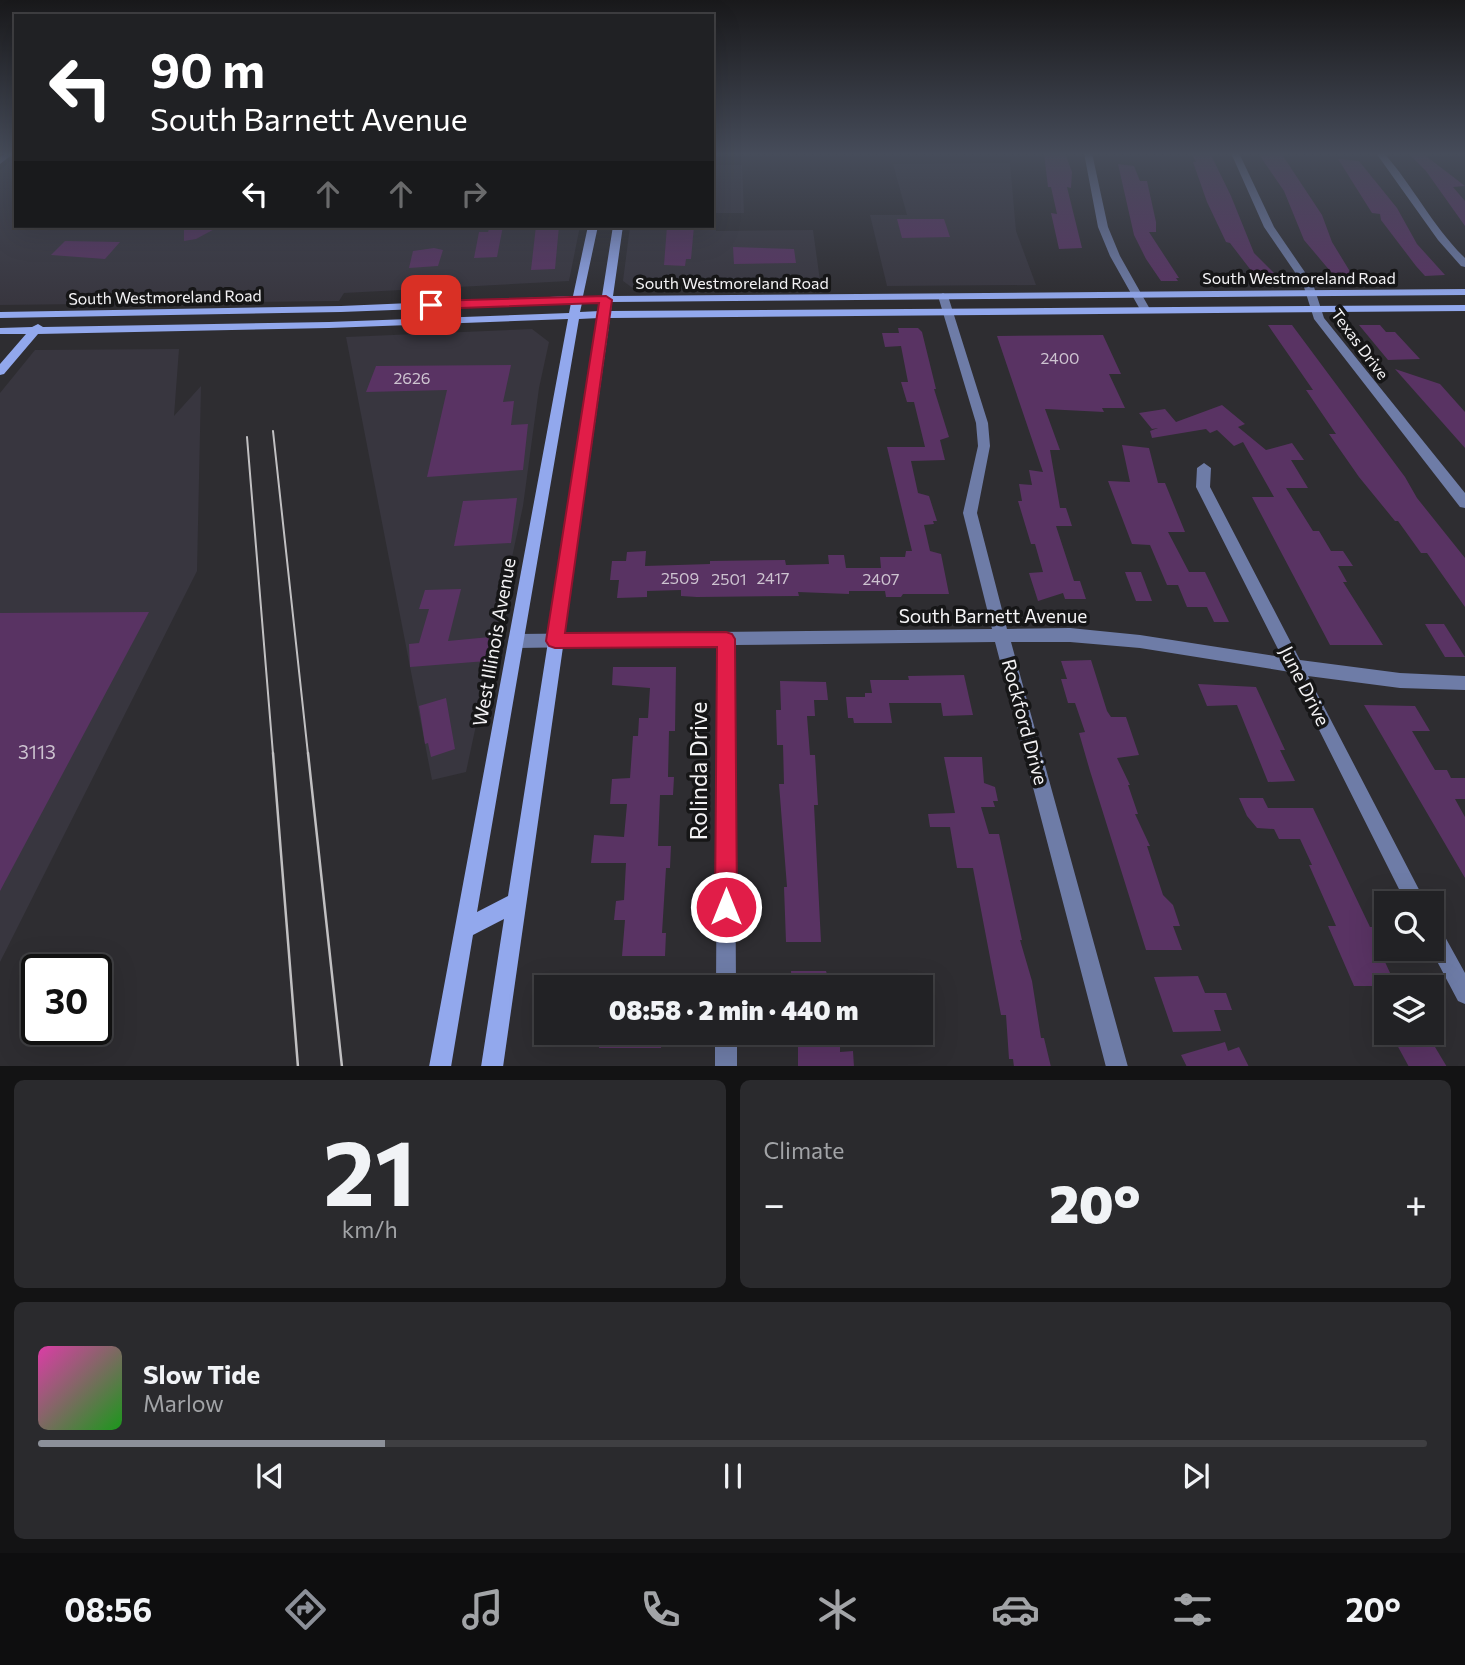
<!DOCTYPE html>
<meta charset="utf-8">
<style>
:root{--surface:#222225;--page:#2a2a2d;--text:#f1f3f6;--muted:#a2a4a7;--line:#3f3f42;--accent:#8c9099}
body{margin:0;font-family:Commissioner,sans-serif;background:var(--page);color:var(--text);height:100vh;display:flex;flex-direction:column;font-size:26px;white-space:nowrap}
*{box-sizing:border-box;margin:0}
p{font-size:23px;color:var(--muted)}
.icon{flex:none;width:38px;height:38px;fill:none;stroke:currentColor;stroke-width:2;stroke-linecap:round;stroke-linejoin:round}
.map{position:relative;height:1066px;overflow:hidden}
.sheet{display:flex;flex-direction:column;gap:14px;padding:14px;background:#131314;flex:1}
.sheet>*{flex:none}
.top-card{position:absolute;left:14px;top:14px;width:700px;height:214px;border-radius:0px;box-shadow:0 7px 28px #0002,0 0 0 2px var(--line);background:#202124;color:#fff;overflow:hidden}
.fabs{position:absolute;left:1374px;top:891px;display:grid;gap:14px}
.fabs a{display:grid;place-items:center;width:70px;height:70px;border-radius:0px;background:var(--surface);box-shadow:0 7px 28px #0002,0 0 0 2px var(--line);font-size:35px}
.speed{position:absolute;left:21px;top:954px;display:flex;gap:14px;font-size:35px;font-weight:700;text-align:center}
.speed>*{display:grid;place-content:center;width:91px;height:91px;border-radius:50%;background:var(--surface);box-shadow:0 7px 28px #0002,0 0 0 2px var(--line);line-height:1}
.speed .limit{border:4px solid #111;border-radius:10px;background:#fff;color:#111}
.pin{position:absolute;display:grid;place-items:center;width:60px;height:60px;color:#fff;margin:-30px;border-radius:14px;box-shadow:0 4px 10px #0006}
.me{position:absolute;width:77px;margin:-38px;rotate:0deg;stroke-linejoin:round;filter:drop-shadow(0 0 5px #0008)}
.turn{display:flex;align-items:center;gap:24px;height:147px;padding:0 21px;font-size:32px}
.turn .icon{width:91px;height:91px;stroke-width:2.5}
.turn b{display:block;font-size:49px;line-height:60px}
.lanes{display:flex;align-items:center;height:66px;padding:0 21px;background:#0003;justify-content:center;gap:35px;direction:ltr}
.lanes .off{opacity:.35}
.big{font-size:52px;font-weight:800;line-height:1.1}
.sheet .card{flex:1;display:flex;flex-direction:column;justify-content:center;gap:10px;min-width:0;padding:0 24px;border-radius:10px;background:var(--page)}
.sheet .dial{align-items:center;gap:0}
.dial b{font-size:91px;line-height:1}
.song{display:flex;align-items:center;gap:21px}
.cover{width:84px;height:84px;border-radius:10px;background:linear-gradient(135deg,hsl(320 70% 55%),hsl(120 70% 35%))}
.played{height:7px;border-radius:4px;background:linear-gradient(90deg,var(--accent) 25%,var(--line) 25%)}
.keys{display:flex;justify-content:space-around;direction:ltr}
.heat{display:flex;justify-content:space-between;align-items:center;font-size:38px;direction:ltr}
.sheet .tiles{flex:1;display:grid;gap:14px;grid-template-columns:1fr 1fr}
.card:last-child{grid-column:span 2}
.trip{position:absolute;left:534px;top:975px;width:399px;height:70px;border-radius:0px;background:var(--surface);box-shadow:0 7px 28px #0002,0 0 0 2px var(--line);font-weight:800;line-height:70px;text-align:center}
.dock{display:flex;height:112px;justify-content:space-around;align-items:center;background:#0e0e0f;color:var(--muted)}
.dock .icon{width:49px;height:49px}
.dock .selected{color:var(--accent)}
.dock b{font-size:32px;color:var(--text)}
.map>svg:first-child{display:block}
</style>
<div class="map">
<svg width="1465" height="1067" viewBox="0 0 1465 1067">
<rect width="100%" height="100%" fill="#2e2d31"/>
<!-- built -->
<g fill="#38363f">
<polygon points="16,156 16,226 580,226 569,281 344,293 339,301 0,305 0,170"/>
<polygon points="1010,163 1016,231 1036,285 887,286 870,215 907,215 893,164"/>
<polygon points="712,165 742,165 744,213 716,213 716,231 813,230 821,288 634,289 623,281 630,226 712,226"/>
<polygon points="532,329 549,342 539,388 523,506 466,772 432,780 346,337"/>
<polygon points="179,349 174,416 201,386 197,571 0,962 0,393 35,350"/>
</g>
<!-- building -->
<g fill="#593363">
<polygon points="1044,153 1065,153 1072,172 1071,188 1067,187 1082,248 1059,249 1051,213 1057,214 1051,187 1048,187"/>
<polygon points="1191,153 1210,153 1231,196 1254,253 1274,273 1253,273 1230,243 1226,242 1207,202 1193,162 1196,162"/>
<polygon points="1258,153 1281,153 1322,215 1332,242 1354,278 1336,278 1304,240 1284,191"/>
<polygon points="1408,153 1422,153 1465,186 1453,187 1465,201 1465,226 1426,171"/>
<polygon points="1338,159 1359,161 1397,208 1417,244 1445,275 1425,276 1416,266 1381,220 1380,214 1372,213"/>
<polygon points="1118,164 1134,166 1140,181 1147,181 1156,222 1156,232 1149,232 1179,278 1176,278 1178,281 1161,281 1146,259 1134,235"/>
<polygon points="897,219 944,219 950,237 902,238"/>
<polygon points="184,226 220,226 196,239 184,241"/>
<polygon points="490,226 503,226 497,257 474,258 479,232 488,232"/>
<polygon points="536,226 559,226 555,269 531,270"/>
<polygon points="667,226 694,226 691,259 686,259 685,266 664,265"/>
<polygon points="65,241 120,242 105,259 51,255"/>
<polygon points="733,247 794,249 796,263 734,264"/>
<polygon points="434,248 443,250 438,266 409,268 413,251"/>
<polygon points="1268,325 1292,325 1405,477 1417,498 1465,558 1465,607 1427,553 1421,553 1398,521 1395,521 1359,477 1329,434 1336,434 1306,390 1313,390"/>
<polygon points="1359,325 1380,325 1386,332 1395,332 1420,359 1388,360"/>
<polygon points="898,328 918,328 922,332 936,389 934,389 949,437 940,440 945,460 911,461 918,493 929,496 937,521 933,521 934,524 924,525 930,551 941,554 949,594 903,594 901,597 886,597 885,591 849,591 849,594 798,592 799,596 697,597 681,596 681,590 647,591 647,597 617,598 619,580 610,580 612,561 626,561 627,552 646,551 645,566 710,564 710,561 785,560 786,565 829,564 828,555 844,555 846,568 881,568 880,557 905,557 906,551 912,551 887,447 925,447 914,402 907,402 901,382 908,382 901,346 885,347 882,333 899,333"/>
<polygon points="1103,335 1121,374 1109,374 1125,408 1102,408 1104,412 1045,409 1060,450 1050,450 1060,508 1066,508 1072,526 1056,526 1074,581 1080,581 1086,599 1065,599 1063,593 1038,601 1029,573 1043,572 1035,544 1031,544 1018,501 1022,501 1019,484 1032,485 1029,470 1043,472 997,336"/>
<polygon points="511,365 503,402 514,401 511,425 528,424 523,470 427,477 447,390 366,392 376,366"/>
<polygon points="1395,369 1440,384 1465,412 1465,448"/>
<polygon points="1222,405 1245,424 1238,427 1266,450 1292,443 1304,460 1291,460 1308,488 1286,488 1313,531 1319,531 1331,551 1343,551 1353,566 1338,566 1347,582 1343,582 1383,645 1330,645 1252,497 1274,497 1243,442 1234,446 1217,430 1210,433 1206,429 1152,438 1150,431 1158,428 1152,429 1139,413 1165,409 1176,422"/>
<polygon points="1122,445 1149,448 1158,483 1165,483 1185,532 1168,532 1189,572 1205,572 1229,622 1214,622 1207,607 1187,607 1178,585 1167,585 1150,545 1132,544 1108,481 1130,482"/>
<polygon points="517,498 511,543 454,546 463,501"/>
<polygon points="1125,572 1141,572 1152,601 1136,601"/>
<polygon points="461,589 448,641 490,637 487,661 410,667 409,644 419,643 429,609 419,609 425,590"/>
<polygon points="149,612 0,891 0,613"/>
<polygon points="1425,624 1444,624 1465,657 1445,657"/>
<polygon points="1091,660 1107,711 1111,717 1126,717 1139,755 1117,758 1130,785 1128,785 1138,814 1135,814 1150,846 1147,846 1163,895 1173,905 1180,926 1173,926 1182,950 1146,950 1090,771 1079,733 1085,732 1075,703 1068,703 1061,679 1067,679 1061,661"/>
<polygon points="613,667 676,667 675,731 669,731 668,777 674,777 673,795 660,795 658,846 671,846 670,868 666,868 662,933 666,933 665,956 622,956 625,920 614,920 616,901 624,900 626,863 591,863 594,835 624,837 627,804 610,804 612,779 630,778 633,736 638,736 639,718 648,718 650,688 612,685"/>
<polygon points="964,675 973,715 943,716 941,703 889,703 892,723 854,723 853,718 848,718 846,697 865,697 865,693 872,693 870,680 909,680 908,676"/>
<polygon points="780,681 826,682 828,700 814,700 815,716 807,716 810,755 815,755 818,805 814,805 821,942 786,942 784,887 787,887 779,784 784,784 783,745 777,745 776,710 781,710"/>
<polygon points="1198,684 1256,687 1285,750 1280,750 1295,781 1268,782 1237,705 1207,706"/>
<polygon points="446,698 455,749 431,757 428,743 425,744 419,706"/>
<polygon points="1364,705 1415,706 1430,731 1412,731 1435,770 1447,770 1451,778 1465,778 1465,799 1455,799 1465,817 1465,878"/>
<polygon points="944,757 982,757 984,783 995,787 998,801 993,801 995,807 981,807 989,834 999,834 1022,940 1020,940 1032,981 1041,1038 1044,1038 1051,1067 1014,1067 1013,1059 1009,1059 1006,1015 1001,1015 973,868 957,868 950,827 930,827 928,814 955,813"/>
<polygon points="1239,798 1263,798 1268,808 1313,808 1370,927 1386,927 1386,940 1375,940 1396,986 1354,986 1328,926 1336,926 1309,865 1312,865 1300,839 1279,839 1274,829 1257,828 1247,816"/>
<polygon points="791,971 826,971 831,987 792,987"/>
<polygon points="1198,976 1205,993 1226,993 1232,1010 1214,1010 1221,1031 1173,1032 1154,977"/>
<polygon points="601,1032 663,1032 661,1048 599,1048"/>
<polygon points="1390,1032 1426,1032 1447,1067 1409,1067"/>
<polygon points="798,1041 840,1041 840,1052 853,1051 854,1067 798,1067"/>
<polygon points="1225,1042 1228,1051 1239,1047 1249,1067 1187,1067 1181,1055"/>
</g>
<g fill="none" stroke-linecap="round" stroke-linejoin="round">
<!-- street -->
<g fill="#6e7ca7" fill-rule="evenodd">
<polygon points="5,153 14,153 0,164 0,157"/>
<polygon points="1084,153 1092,153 1108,227 1120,256 1151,311 1150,313 1142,313 1110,256 1098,227"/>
<polygon points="1231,153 1239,153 1274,227 1313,284 1324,318 1465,493 1465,508 1460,507 1314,319 1303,284 1264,227"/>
<path d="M1376 153H1384C1413 186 1433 227 1465 258V267L1461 266 1438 240Z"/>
<polygon points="943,293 948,296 988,423 990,446 977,513 1007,629 1070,628 1140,635 1282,657 1196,487 1197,468 1204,463 1211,468 1210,487 1300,660 1400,673 1465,676 1465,690 1400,688 1308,676 1426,903 1406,903 1290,672 1140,648 1070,642 1011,642 1128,1067 1106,1067 995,642 734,645 736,987 716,987 718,645 517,648 512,646 509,641 512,636 517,634 992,629 963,513 978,446 976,423 938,296"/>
<polygon points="1432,923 1439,926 1465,973 1465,1004 1458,1001 1430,948 1432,948"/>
<rect x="715" y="1032" width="22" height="35"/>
</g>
<!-- secondary -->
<path fill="#92a8ed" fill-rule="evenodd" d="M588 226H598L583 296H602L613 226H623L613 296 1465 289V295L612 302 611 311 1465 305V311L610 318 503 1067H481L504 919 473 935 451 1067H429L568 319 329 328 38 334 4 374 0 375V364L26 334H0V328L32 327 38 324 43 327 329 322 569 313 571 303 341 312 0 318V312L341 306 573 296ZM582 303H601L600 311 580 312ZM599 318 508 896 477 912 579 319Z"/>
<!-- tram-far1 -->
<g stroke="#c1c0c2" stroke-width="2">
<polyline points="273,431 308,754"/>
<polyline points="247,437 273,754"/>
</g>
<!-- tram -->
<g stroke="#c1c0c2" stroke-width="2.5">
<polyline points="273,753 298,1067"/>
<polyline points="308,753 342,1067"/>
</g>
</g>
<!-- sky -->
<linearGradient id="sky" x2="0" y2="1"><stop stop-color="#19191b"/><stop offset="0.51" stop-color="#464c5a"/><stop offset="1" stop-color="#464c5a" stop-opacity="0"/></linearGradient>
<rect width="1465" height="302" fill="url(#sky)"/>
<!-- route -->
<polygon fill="#e11d48" stroke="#92132f" stroke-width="2" points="606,296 612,300 565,633 726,632 732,634 735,639 737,907 734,914 726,918 718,914 715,907 717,647 555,648 549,646 546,641 599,303 431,309 425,305 431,301"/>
<g text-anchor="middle" stroke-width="7" stroke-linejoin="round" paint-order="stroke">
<!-- far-street labels -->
<g font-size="16" fill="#f4f3f5" stroke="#161617">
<text x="1299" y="284">South Westmoreland Road</text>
<text x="732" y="289">South Westmoreland Road</text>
<text transform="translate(165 297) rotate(-1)" y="6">South Westmoreland Road</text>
<text transform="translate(1360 344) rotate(53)" y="6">Texas Drive</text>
</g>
<!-- number labels -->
<g font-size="16" fill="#cdc3d0">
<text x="1060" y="364">2400</text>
<text x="412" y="384">2626</text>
<text x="680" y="584">2509</text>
<text x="773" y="584">2417</text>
<text x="729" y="585">2501</text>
<text x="881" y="585">2407</text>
</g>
<!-- street labels -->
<g font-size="19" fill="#f4f3f5" stroke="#161617">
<text x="993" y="623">South Barnett Avenue</text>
<text transform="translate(494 642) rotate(-80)" y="7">West Illinois Avenue</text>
<text transform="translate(1305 686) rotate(63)" y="7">June Drive</text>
<text transform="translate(1025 722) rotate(75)" y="7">Rockford Drive</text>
</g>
<!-- near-number labels -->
<g font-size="19" fill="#cdc3d0">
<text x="37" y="759">3113</text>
</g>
<!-- near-street labels -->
<g font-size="23" fill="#f4f3f5" stroke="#161617">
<text transform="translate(699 771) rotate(-90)" y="8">Rolinda Drive</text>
</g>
</g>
</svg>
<div class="fabs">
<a><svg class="icon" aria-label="search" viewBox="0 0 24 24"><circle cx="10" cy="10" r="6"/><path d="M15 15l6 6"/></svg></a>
<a><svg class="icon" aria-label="layers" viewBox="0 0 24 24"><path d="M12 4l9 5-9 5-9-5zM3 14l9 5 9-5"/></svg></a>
</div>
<div class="speed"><div class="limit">30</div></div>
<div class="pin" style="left:431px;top:305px;background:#d93025"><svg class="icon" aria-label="arrive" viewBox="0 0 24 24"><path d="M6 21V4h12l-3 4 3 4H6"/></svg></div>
<svg class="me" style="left:726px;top:907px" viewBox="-20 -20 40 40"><circle r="17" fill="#e11d48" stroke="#fff" stroke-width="3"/><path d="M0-11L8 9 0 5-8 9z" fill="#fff"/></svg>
<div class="trip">08:58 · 2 min · 440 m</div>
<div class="top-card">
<div class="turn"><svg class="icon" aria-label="left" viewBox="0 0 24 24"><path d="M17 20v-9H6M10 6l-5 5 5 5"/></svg><div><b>90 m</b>South Barnett Avenue</div></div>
<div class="lanes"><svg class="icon" aria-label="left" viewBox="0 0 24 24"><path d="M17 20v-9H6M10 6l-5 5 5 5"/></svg><svg class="icon off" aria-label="ahead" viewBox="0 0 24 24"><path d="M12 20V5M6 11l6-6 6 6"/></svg><svg class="icon off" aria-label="ahead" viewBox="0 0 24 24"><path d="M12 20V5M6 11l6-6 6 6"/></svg><svg class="icon off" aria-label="right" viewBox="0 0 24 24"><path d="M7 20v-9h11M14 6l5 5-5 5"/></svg></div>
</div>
</div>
<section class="sheet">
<div class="tiles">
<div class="card dial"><b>21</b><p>km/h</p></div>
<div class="card"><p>Climate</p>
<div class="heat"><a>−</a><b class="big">20°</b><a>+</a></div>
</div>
<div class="card">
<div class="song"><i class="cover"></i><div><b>Slow Tide</b><p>Marlow</p></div></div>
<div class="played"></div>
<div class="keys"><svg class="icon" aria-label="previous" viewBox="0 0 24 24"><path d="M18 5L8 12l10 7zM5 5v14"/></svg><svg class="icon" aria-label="pause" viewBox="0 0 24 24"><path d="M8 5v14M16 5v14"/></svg><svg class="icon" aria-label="next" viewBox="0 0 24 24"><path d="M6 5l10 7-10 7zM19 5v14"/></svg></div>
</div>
</div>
</section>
<nav class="dock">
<b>08:56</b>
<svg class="icon selected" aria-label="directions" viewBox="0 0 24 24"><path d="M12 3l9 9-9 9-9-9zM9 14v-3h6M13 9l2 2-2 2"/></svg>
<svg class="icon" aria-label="music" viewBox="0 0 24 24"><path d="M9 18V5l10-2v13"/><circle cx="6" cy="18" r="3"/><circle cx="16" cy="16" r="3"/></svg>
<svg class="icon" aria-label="phone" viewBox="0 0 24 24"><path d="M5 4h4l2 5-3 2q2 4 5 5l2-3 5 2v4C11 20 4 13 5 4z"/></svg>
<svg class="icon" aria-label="climate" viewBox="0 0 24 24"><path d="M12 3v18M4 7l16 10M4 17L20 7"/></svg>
<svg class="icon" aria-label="car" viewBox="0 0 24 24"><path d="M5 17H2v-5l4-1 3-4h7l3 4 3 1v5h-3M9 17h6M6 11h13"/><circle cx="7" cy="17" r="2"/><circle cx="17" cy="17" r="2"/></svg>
<svg class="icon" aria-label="filters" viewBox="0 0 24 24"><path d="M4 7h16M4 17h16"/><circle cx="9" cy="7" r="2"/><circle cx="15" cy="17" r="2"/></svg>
<b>20°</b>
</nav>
